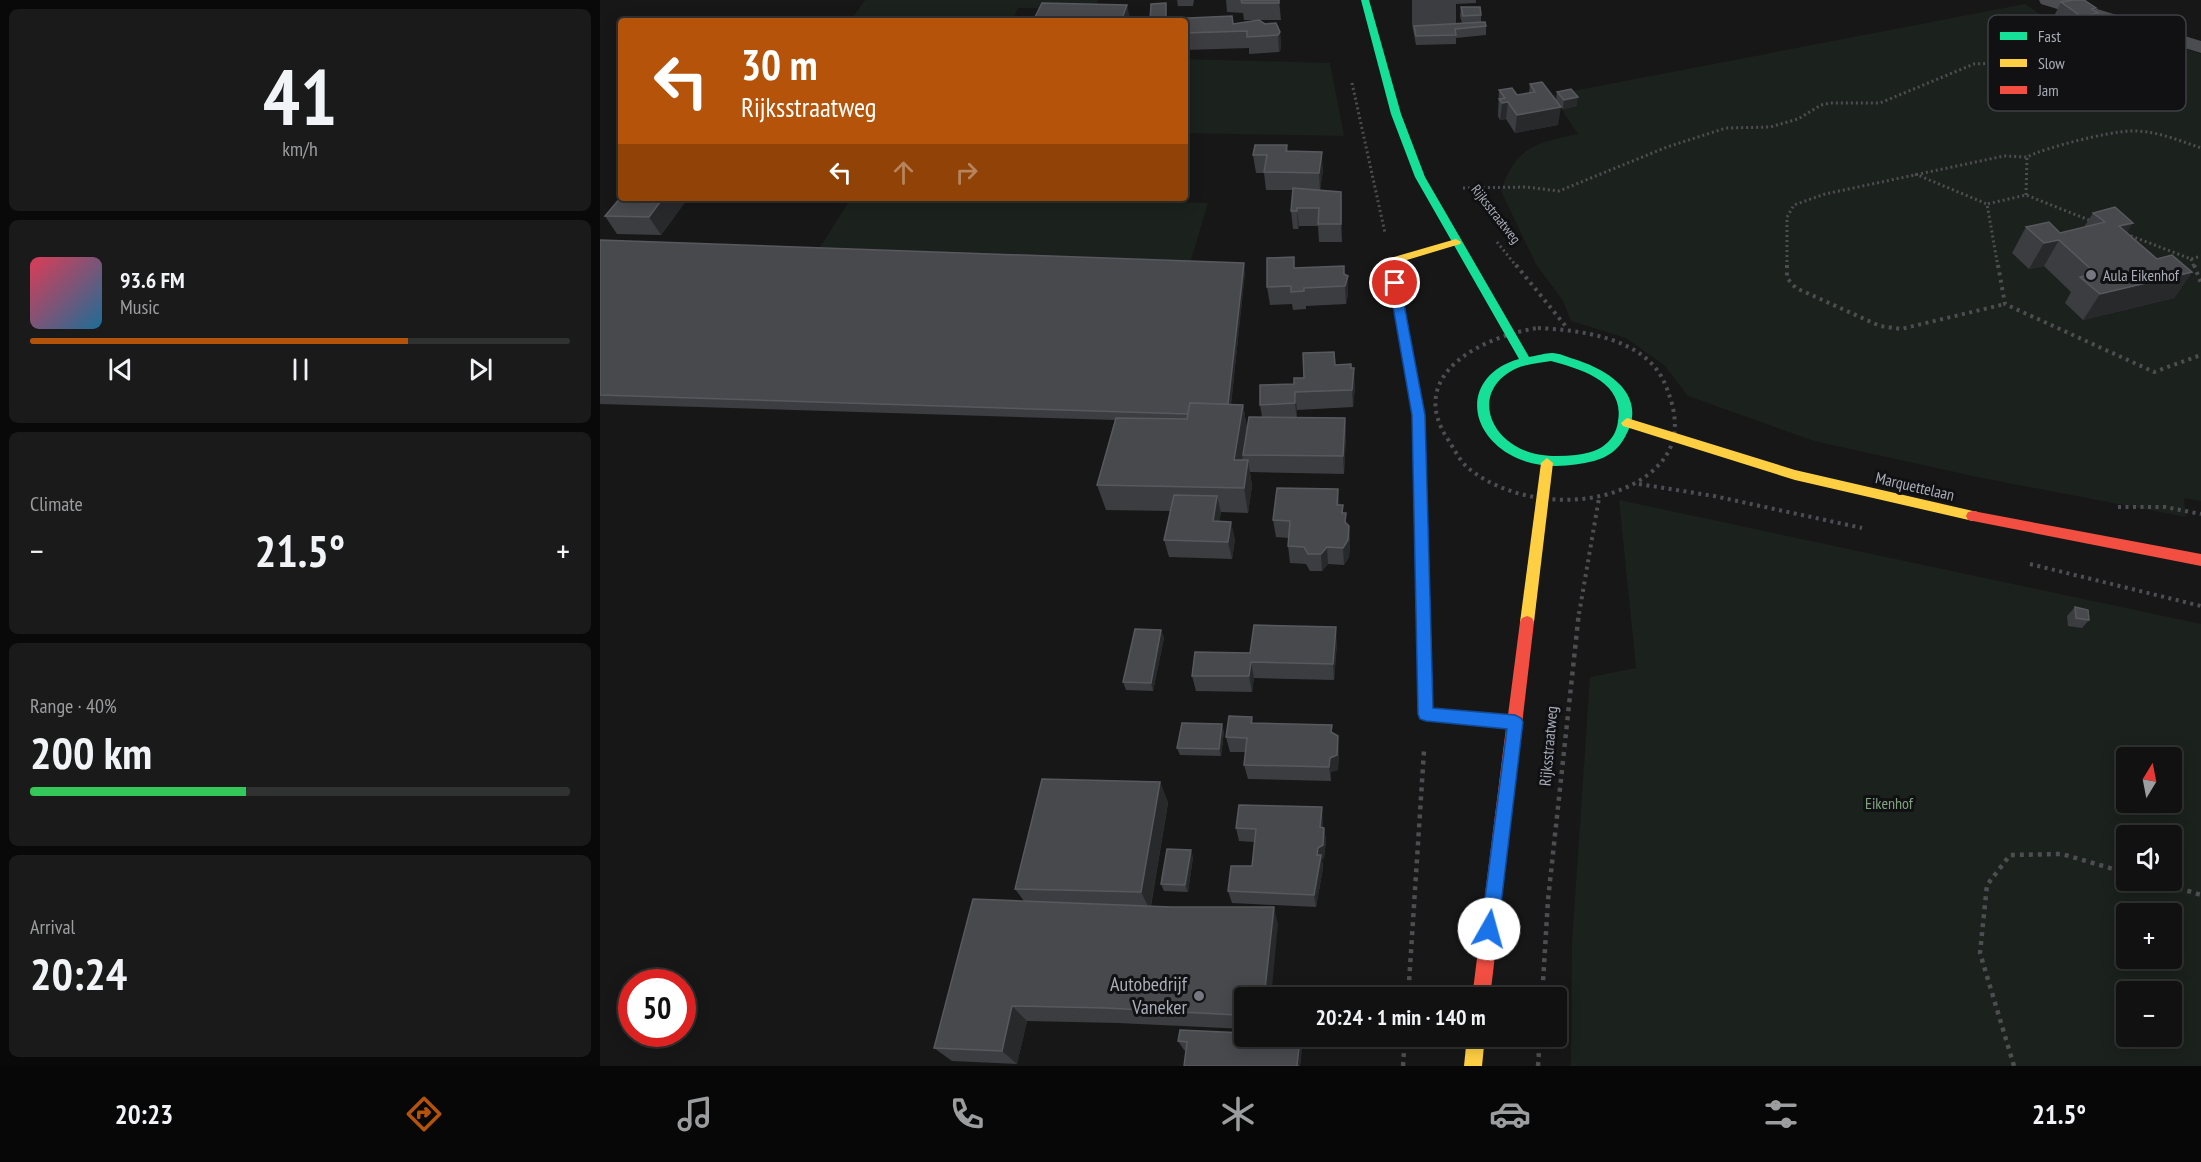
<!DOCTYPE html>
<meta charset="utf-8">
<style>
:root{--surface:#111;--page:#1a1a1a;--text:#f1f3f6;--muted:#9c9d9f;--line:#303131;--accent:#b45309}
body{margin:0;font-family:"PT Sans Narrow",sans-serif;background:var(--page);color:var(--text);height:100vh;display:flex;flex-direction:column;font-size:22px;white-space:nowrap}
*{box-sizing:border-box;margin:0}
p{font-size:20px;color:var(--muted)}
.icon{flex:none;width:33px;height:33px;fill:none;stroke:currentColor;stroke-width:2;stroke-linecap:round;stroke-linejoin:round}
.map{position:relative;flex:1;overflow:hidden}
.sheet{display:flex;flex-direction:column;gap:9px;padding:9px;background:#090909;width:600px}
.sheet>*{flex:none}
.banner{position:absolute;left:18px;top:18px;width:570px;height:183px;border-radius:6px;box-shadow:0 3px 15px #0003,0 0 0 2px var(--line);background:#b45309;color:#fff;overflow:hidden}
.needle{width:39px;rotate:10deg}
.fabs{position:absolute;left:1516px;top:747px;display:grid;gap:12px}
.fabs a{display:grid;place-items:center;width:66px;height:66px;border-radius:6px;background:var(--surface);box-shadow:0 3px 15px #0003,0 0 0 2px var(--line);font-size:30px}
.speed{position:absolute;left:18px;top:969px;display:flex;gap:12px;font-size:30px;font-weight:700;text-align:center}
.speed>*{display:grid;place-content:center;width:78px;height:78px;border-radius:50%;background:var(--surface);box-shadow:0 3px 15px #0003,0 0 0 2px var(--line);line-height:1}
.speed .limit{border:9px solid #d22;background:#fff;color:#111}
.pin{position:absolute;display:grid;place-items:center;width:51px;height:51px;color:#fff;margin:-26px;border:3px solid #fff;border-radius:50%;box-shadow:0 2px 6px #0007}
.me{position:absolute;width:66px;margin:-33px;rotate:7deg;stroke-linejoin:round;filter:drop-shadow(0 0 4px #0008)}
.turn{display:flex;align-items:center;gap:21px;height:126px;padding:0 24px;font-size:27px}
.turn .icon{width:78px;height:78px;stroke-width:2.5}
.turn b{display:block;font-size:42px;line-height:51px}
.lanes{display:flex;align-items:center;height:57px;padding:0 24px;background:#0003;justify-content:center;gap:30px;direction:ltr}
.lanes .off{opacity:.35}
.big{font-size:45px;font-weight:800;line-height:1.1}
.sheet .widget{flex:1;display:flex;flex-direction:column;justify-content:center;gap:9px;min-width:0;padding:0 21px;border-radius:9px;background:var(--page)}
.sheet .dial{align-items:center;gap:0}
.dial b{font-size:78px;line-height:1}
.song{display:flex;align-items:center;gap:18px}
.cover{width:72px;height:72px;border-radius:9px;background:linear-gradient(135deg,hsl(350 70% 55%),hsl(200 70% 35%))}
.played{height:6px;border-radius:3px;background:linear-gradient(90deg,var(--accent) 70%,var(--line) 70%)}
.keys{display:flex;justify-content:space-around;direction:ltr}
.heat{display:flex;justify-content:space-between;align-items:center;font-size:33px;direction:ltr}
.charge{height:9px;border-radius:4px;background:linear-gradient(90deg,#34c759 40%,var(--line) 0)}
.trip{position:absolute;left:634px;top:987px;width:333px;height:60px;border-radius:6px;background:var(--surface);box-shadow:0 3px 15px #0003,0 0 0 2px var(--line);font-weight:800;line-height:60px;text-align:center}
.menu{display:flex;height:96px;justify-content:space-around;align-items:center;background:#070707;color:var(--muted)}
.menu .icon{width:42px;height:42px}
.menu .selected{color:var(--accent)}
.menu b{font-size:27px;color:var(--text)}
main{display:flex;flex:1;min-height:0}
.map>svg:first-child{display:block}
</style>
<main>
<section class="sheet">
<div class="widget dial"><b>41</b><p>km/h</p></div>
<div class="widget">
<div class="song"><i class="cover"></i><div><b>93.6 FM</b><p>Music</p></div></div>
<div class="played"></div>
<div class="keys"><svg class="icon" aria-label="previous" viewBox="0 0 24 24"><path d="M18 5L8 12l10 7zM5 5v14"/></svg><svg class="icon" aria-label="pause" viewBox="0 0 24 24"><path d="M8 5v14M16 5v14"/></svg><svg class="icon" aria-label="next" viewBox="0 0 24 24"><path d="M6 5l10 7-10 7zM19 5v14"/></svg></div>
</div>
<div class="widget"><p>Climate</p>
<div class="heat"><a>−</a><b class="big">21.5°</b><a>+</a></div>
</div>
<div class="widget"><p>Range · 40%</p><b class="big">200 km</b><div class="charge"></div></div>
<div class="widget"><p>Arrival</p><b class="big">20:24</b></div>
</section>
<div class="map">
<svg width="1601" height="1066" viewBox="0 0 1601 1066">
<rect width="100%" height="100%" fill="#171717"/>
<!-- green -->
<g fill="#1b211c" fill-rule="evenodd">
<polygon points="265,0 499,0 492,9 418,8 412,21 250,21"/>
<path d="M1425 4 1468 33 1432 39 1428 44 1517 27 1601 54V501L1584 498 1586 517 1382 478 1214 441 1088 396 1065 366 1026 338 971 321 963 301 936 264 901 191C916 146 936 143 978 134L952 95Z"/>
<polygon points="585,59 730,63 744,136 585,133"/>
<polygon points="251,198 443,198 608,203 588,270 214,257"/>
<path d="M1019 500 1601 624V1066H971L972 943 990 677 1036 668ZM1527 758H1572V802H1527ZM1527 836H1572V880H1527ZM1527 914H1572V958H1527ZM1527 992H1572V1036H1527Z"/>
</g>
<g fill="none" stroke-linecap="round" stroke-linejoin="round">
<!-- path-far2 -->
<g stroke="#4d4e52" stroke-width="3" stroke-dasharray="2 3" stroke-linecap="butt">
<polyline points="752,83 785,233"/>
<polyline points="1315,174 1387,204"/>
<polyline points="863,188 926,187 959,191 1067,147 1126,128 1170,127 1198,119 1221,105 1230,103 1280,103 1374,64 1479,60 1524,51"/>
<path d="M1426 195 1427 157C1447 147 1507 132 1530 131 1554 130 1578 140 1601 148"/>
<polyline points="1526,234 1591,259 1601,256"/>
<polyline points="897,242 917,267"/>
<polyline points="1591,259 1594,267"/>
<polyline points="1187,267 1187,217 1194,205 1225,194 1404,156 1427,157"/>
<polyline points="1398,267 1387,204 1426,195 1494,222"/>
</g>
<!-- path-far1 -->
<g stroke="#4d4e52" stroke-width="4" stroke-dasharray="3 4.5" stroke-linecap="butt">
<polyline points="916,265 968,329"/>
<polyline points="1187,265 1187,278 1196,288 1280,326 1301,329 1405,304"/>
<polyline points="1398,265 1405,304 1554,372 1601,355"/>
<polyline points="1594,265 1601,283"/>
<path d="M938 328C981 330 1046 338 1065 384 1080 419 1080 449 1050 473 1002 512 914 507 867 467 860 461 854 449 849 441 803 374 884 336 938 328Z"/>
<polyline points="1039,484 1114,496 1262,528"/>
<polyline points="1518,507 1565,507 1601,514"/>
<polyline points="1430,564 1601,606"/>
<polyline points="979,614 999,498"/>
</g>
<!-- path -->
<g stroke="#4d4e52" stroke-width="4.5" stroke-dasharray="4 5" stroke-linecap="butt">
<polyline points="1553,880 1601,895"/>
<polyline points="808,998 824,751"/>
<polyline points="942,998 948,900 979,612"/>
<polyline points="803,1066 805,1036"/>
<polyline points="938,1066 940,1036"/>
<polyline points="1414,1066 1380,953 1387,885 1410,855 1462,854 1527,873"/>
</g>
<!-- street -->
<polygon fill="#4b4c50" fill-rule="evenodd" points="1439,0 1468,0 1601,41 1601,53 1441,4"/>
<!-- fast -->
<path fill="#16e098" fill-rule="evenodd" d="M761 0H769L801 114 825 177 929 357C936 356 945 353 952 353 959 353 967 357 974 359 1009 370 1049 395 1025 437 1018 450 1008 457 994 461 966 468 934 469 909 454 864 427 866 374 919 359L815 177 791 114ZM951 361C981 369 1025 382 1018 421 1017 432 1011 441 1002 447 994 452 984 454 976 455 957 457 938 457 921 449 885 432 875 389 915 369 926 364 940 363 951 361Z"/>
<!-- slow -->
<g fill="#ffcf43" fill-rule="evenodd">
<polygon points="856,239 861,242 860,244 797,263 824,415 829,557 827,561 817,561 815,557 812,415 786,261 787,259"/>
<polygon points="1027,418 1195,470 1373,511 1378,512 1380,516 1378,520 1373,521 1195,480 1023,426 1021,423"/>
<polygon points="947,458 953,463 934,622 932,626 927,628 922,626 920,622 941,463"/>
<polygon points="867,1036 885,1036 882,1066 864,1066"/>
</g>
<!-- jam -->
<g fill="#f24e42" fill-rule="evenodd">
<polygon points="1373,511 1601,554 1601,566 1373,521 1368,520 1366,516 1368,512"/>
<polygon points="822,551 827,553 829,557 833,708 908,715 920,622 922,618 927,616 932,618 934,622 890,998 872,998 906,728 821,719 818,714 815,557 817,553"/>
</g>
</g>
<!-- wall -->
<g fill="#3c3d40">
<polygon points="577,0 594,0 593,6 578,6"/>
<polygon points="626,0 679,0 681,20 660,20 680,32 681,49 679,52 649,54 649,48 585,50 585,21 568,19 632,16 633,24 656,20 644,20 643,13 627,12"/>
<polygon points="812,0 876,0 876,3 856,4 856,23 862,23 860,16 861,7 881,15 881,22 886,26 886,35 856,38 856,44 816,45 812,24"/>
<polygon points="1461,2 1495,11 1498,13 1489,31 1482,32 1491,40 1487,49 1452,54 1432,39 1436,30 1462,26 1452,20"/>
<polygon points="930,84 958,125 915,133 906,119 900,120 898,116 899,90 917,95 929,93"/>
<polygon points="957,92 977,106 963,109 956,101"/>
<polygon points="687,145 688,151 723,170 720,190 741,192 742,242 719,242 718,226 699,226 698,229 693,229 691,211 693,190 666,190 664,173 656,173 653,155"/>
<polygon points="21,198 88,198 61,235 17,234 5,216"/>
<polygon points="1493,213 1527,233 1557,259 1592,272 1574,298 1483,320 1465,303 1471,292 1444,266 1429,269 1412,253 1426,227 1460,233 1484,227"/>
<polygon points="0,240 645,272 631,404 643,405 647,428 662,417 660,405 704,378 735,365 755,386 753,407 697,410 697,417 745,418 746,435 744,474 650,472 652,486 648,513 621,512 619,521 635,539 632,559 569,557 564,540 570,511 506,510 497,485 515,420 0,404"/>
<polygon points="695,268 744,274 748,276 748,294 746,304 706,306 706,309 693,310 692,304 670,305 667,287"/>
<polygon points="738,489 739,505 743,505 743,513 746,513 746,524 749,526 750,543 749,557 744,565 728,564 722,571 710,571 706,564 690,563 688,546 689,538 676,537 673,520"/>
<polygon points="1475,607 1489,620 1482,628 1468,626 1467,616"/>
<polygon points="561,630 564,638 553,691 526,690 523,682"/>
<polygon points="737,643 734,680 654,678 652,692 596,691 592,676 650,653"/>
<polygon points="652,717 653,723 733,733 739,750 738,770 731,772 731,781 648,779 644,765 645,752 630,752 626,737"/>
<polygon points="624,731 621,756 580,755 577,748"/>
<polygon points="560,782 568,803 551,906 678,924 645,998 645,1029 518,1023 427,1021 417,1064 352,1061 334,1048 424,901 415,889"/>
<polygon points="723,821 723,827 724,828 726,841 724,858 722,860 723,868 716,907 632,903 628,891 652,866 654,842 639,841 636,828"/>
<polygon points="593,857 588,892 564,891 561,884"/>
<polygon points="663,1038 702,1048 700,1066 584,1066 586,1051 584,1050 578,1041"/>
</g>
<!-- shaded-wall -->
<g fill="#28292a">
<polygon points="527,5 531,21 521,21"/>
<polygon points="1496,8 1493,14 1498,13 1489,31 1473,34 1482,17 1492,9"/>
<polygon points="680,32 681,49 679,52 678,35"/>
<polygon points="1491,40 1487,49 1452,54 1456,45"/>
<polygon points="978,97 977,106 963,109 964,100"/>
<polygon points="908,102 906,119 900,120 902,103"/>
<polygon points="961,107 958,125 915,133 917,115"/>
<polygon points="722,152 723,170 720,191 719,173"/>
<polygon points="741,192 742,210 742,242 741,224"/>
<polygon points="63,198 88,198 61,235 49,217"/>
<polygon points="697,208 699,226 698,229 697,211"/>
<polygon points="1533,223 1517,249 1519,226"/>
<polygon points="1459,240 1444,266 1429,269 1444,243"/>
<polygon points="644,263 645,272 629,424 627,415"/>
<polygon points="1592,272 1574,298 1483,320 1500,294"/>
<polygon points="748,276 748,294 746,304 745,286"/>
<polygon points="754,368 755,386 753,407 752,390"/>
<polygon points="695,392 697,410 697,421 695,403"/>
<polygon points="643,405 647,430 638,485 634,460"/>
<polygon points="745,418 746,435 744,474 743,456"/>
<polygon points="648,460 652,486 648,513 644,488"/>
<polygon points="738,489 740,507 737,505"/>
<polygon points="617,496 621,513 616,538 613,521"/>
<polygon points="631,522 635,539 632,559 628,542"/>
<polygon points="749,526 750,543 749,557 744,565 743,548"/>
<polygon points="727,547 728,564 722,571 721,554"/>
<polygon points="736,627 737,643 734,680 733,664"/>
<polygon points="561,630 564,638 553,691 551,683"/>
<polygon points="651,662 654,678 652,692 649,676"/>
<polygon points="622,724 624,731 621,756 619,749"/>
<polygon points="738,736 739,750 738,770 731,772 731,781 729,767 730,758"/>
<polygon points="560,782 568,803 550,910 541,892"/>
<polygon points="722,807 723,821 722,840 720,827"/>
<polygon points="724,828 726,841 724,858 722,860 723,868 716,907 714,895 718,848"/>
<polygon points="591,850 593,857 588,892 585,885"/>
<polygon points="674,907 678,924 671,998 664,998"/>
<polygon points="412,1006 427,1021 417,1064 402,1051"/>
<polygon points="700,1039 702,1048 700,1066 697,1066"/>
</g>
<!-- building -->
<g fill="#48494d" stroke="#57595e" stroke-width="1.5">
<polygon points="641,0 679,0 679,3 642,3"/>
<polygon points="1473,0 1484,0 1496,8 1492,9 1498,13 1482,17 1461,2"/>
<polygon points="442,3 527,5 521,21 433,21"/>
<polygon points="566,3 566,19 632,16 633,24 659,20 665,24 676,23 680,32 678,35 647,37 647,31 585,33 585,21 550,21 551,4"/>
<polygon points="861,7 880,7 881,15 863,16"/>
<polygon points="885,22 886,26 855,29 856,35 816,36 814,26"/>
<polygon points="942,82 961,107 917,115 908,102 902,103 899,99 905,98 899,90 912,88 917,95 935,92 930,84"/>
<polygon points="971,89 978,97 964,100 957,92"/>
<polygon points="655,145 687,145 686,151 722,152 719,173 664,172 667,155 653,155"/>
<polygon points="693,188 741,192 741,224 718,224 719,208 697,208 697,211 691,211"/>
<polygon points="21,197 21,198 63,198 49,217 5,216"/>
<polygon points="1515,207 1533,223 1519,226 1557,259 1572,255 1592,272 1500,294 1480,277 1495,273 1459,240 1444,243 1426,227 1449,222 1460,233 1505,222 1493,213"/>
<polygon points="0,240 644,263 628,404 590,403 588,414 0,395"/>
<polygon points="694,257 694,268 744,266 744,274 748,276 745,286 704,288 704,291 691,292 691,286 667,287 667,258"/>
<polygon points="734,352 735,365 751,364 751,368 754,368 752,390 695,392 695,403 660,405 660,385 694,384 694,378 704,378 703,353"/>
<polygon points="590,403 643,405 634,460 648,460 644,488 497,485 516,418 587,419"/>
<polygon points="649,417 745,418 743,456 643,455"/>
<polygon points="677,488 738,489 737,505 743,505 742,513 746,513 745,522 749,526 748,540 743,548 727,547 721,554 708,554 704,547 688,546 690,521 673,520"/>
<polygon points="574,495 617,496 613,521 631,522 628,542 564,540"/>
<polygon points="1475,607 1488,610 1489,620 1476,618"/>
<polygon points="654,625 736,627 733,664 651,662 649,676 592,676 595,652 650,653"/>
<polygon points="535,629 561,630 551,683 523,682"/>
<polygon points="629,716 652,717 651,723 732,725 731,732 738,736 737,755 730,758 729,767 644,765 647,738 626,737"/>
<polygon points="582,723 622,724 619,749 577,748"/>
<polygon points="442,779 560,782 541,892 415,889"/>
<polygon points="639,805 722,807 720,827 724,828 723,845 718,848 717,855 721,855 714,895 628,891 631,866 652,866 656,829 636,828"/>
<polygon points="567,849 591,850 585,885 561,884"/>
<polygon points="373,899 571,907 674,907 664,998 645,998 645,1014 637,1015 506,1008 412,1006 402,1051 334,1048"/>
<polygon points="580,1030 645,1033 645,1036 700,1039 697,1065 698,1066 584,1066 587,1042 578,1041"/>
</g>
<!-- route -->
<polygon fill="#1a73e8" stroke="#114b97" stroke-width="1.5" points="795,279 800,283 825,415 833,708 915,715 921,718 923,722 898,929 896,935 889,938 883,935 881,929 907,729 826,721 820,719 818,714 812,415 789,283"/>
<!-- markers -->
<g fill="#757880" stroke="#111113" stroke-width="2">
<circle cx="1491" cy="275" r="6"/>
<circle cx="599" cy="996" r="6"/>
</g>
<g text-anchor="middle" stroke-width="6" stroke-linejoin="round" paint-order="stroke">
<!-- far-street labels -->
<g font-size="14" fill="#a8adb8" stroke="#111113">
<text transform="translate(896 214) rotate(52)" y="5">Rijksstraatweg</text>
</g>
<!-- poi labels -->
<g font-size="16" fill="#a8adb8" stroke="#111113" text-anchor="start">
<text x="1503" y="281">Aula Eikenhof</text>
</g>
<!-- street labels -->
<g font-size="16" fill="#a8adb8" stroke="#111113">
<text transform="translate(1315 486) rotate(13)" y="6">Marquettelaan</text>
<text transform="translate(948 746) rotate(-85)" y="6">Rijksstraatweg</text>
</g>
<!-- park labels -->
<g font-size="16" fill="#7fa381" stroke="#111113">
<text x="1289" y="809">Eikenhof</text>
</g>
<!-- near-poi labels -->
<g font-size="20" fill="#a8adb8" stroke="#111113" text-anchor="end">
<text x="587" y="991">Autobedrijf<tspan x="587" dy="23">Vaneker</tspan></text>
</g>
</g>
<!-- legend -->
<rect x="1388" y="15" width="198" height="96" rx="9" fill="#111113" stroke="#3e4045" stroke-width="1.5"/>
<rect x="1400" y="32" width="27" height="8" fill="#16e098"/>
<rect x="1400" y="59" width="27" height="8" fill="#ffcf43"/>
<rect x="1400" y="86" width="27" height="8" fill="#f24e42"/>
<g font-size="16" fill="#a8adb8">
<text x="1438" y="42">Fast</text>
<text x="1438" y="69">Slow</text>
<text x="1438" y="96">Jam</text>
</g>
</svg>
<div class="fabs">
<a><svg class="needle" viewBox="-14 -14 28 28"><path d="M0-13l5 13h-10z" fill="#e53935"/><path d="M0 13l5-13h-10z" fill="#9c9d9f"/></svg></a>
<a><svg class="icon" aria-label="sound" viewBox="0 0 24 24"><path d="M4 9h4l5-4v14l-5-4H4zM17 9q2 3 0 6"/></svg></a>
<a>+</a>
<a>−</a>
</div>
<div class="speed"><div class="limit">50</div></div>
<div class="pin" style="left:795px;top:283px;background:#d93025"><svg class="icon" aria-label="arrive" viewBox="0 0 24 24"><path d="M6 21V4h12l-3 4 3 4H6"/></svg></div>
<svg class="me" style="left:889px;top:929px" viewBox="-20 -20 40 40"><circle r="19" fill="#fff"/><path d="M0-13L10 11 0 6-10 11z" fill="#1a73e8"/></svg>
<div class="trip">20:24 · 1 min · 140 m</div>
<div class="banner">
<div class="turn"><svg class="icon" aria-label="left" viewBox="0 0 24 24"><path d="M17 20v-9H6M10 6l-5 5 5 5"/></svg><div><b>30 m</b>Rijksstraatweg</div></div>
<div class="lanes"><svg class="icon" aria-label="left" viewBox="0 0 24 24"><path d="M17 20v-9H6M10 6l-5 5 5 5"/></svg><svg class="icon off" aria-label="ahead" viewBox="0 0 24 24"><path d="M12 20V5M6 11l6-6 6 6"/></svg><svg class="icon off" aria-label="right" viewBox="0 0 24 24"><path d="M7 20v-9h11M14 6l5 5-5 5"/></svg></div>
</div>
</div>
</main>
<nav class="menu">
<b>20:23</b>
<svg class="icon selected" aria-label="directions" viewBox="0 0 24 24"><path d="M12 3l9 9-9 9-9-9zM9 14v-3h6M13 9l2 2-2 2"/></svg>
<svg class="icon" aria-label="music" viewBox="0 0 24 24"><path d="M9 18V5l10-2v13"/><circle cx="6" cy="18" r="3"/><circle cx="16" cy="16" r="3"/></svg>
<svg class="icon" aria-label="phone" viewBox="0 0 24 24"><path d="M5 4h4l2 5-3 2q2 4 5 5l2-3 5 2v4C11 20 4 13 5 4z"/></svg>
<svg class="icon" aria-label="climate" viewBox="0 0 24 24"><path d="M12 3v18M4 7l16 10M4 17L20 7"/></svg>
<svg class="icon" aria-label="car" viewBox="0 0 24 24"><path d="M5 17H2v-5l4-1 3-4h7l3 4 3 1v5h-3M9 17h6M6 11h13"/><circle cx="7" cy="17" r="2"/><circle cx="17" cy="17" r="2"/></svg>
<svg class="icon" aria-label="filters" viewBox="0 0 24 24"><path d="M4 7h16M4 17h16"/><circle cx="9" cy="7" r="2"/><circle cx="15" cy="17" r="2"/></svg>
<b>21.5°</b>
</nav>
